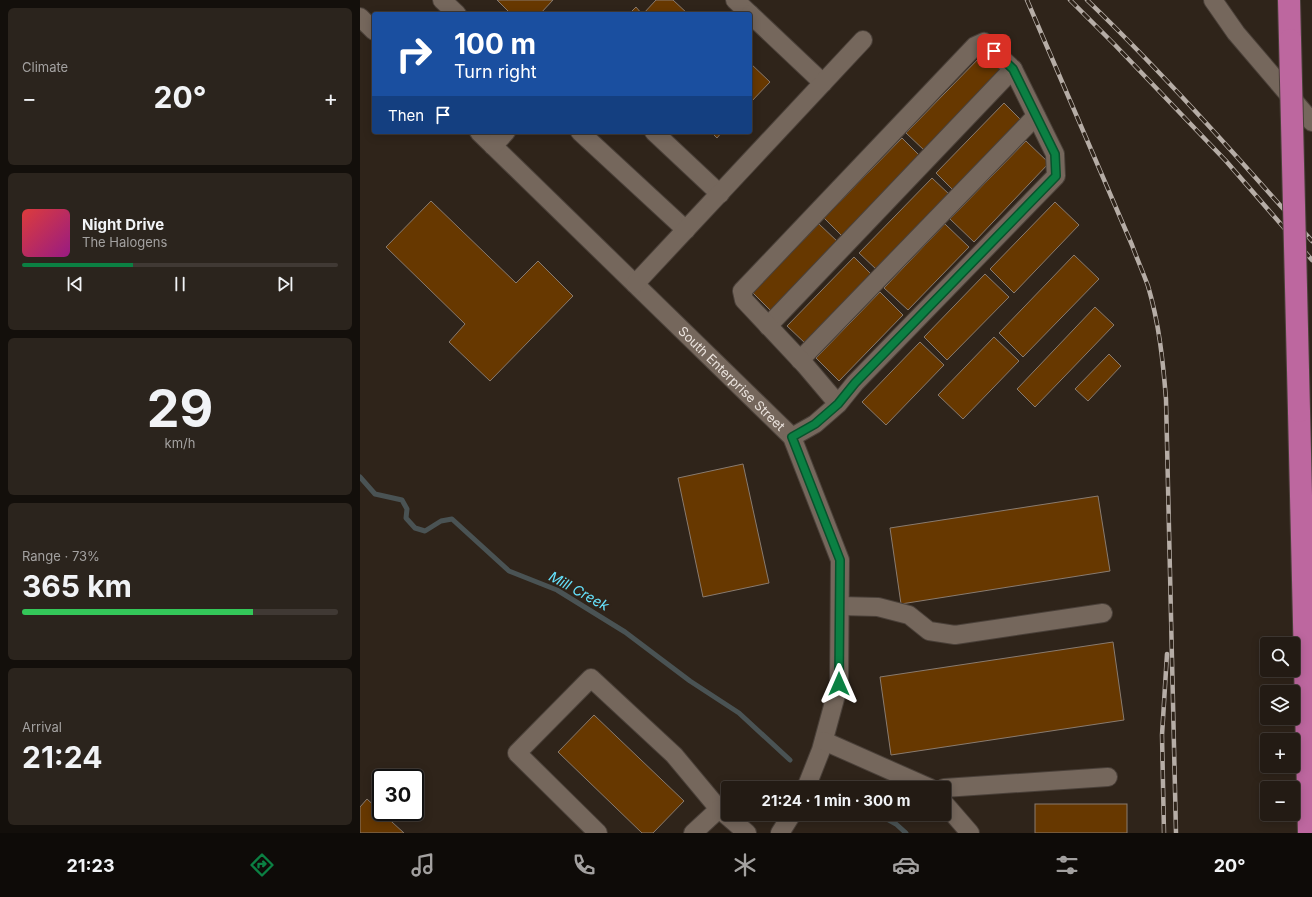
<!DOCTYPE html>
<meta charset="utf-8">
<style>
:root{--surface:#231b14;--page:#2b241d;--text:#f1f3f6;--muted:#a3a1a0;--line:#403934;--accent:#0b8043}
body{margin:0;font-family:Inter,sans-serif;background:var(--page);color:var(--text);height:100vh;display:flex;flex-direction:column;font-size:15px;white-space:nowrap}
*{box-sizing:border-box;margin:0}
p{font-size:13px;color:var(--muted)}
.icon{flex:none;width:22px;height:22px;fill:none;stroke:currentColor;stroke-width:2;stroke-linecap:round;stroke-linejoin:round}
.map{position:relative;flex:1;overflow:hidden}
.side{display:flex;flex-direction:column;gap:8px;padding:8px;background:#130f0b;width:360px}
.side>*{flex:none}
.guide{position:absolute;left:12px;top:12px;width:380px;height:122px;border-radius:4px;box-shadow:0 2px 10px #0003,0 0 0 1px var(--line);background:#1a4fa0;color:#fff;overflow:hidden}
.tools{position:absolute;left:900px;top:637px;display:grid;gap:8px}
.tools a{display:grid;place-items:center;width:40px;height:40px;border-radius:4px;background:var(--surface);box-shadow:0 2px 10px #0003,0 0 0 1px var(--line);font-size:20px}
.speed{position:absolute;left:12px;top:769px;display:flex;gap:8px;font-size:20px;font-weight:700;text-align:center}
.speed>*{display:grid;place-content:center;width:52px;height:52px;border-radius:50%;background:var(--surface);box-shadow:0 2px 10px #0003,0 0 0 1px var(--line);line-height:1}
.speed .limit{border:2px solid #111;border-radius:6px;background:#fff;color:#111}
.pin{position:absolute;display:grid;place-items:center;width:34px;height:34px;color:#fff;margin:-17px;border-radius:8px;box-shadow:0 2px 6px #0006}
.me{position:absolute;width:44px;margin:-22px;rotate:0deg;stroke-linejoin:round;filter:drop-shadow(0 0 3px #0008)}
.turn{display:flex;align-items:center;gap:14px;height:84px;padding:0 16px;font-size:18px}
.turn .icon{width:52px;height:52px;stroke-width:2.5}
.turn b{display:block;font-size:28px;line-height:34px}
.then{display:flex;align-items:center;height:38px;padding:0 16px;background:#0003;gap:8px;font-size:15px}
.big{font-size:30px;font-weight:700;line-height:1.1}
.side .tile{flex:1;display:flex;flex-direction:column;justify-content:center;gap:6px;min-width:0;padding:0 14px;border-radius:6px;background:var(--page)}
.side .dial{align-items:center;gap:0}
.dial b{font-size:52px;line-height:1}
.song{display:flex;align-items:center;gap:12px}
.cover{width:48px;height:48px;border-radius:6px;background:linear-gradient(135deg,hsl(0 70% 55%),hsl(310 70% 35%))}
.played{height:4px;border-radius:2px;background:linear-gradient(90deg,var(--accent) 35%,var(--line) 35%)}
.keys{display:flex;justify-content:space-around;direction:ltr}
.heat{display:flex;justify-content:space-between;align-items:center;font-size:22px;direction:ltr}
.charge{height:6px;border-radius:3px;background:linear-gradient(90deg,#34c759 73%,var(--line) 0)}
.trip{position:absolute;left:361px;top:781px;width:230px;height:40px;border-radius:4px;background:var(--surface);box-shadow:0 2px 10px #0003,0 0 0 1px var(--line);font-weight:700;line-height:40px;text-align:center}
.tab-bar{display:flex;height:64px;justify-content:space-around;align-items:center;background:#0e0b08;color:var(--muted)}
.tab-bar .icon{width:28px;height:28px}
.tab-bar .on{color:var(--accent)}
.tab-bar b{font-size:18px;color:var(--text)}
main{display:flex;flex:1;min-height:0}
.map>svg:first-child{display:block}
</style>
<main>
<section class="side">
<div class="tile"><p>Climate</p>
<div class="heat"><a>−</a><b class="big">20°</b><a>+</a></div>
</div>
<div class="tile">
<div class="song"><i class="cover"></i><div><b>Night Drive</b><p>The Halogens</p></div></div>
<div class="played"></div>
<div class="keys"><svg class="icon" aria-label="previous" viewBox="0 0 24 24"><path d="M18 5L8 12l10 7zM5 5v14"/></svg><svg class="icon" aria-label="pause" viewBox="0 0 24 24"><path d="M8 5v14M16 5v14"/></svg><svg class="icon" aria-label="next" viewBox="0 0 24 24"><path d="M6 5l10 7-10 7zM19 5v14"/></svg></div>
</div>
<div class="tile dial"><b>29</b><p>km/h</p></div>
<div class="tile"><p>Range · 73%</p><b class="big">365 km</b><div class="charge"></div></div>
<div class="tile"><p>Arrival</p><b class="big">21:24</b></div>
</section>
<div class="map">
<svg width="952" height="833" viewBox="0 0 952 833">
<rect width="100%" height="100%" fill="#2f241a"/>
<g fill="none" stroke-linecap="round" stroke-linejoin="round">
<!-- stream -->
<g stroke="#4a5354" stroke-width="5">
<polyline points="0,477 15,494 42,500 47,509 46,518 55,528 65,531 81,521 92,519 149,571 197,590 265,632 330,681 379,713 430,760"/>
<polyline points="518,814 536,824 546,833"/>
</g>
</g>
<!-- building -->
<g fill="#673800" stroke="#897b6f">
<polygon points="137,0 193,0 180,14 151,14"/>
<polygon points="296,0 313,0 328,14 283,14"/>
<polygon points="276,7 282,14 269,14"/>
<polygon points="625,52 644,70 565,151 546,133"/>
<polygon points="390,63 410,82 390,103"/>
<polygon points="644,103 661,120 594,191 576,173"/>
<polygon points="351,132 362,132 357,138"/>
<polygon points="542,138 561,157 483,237 464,218"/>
<polygon points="666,141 689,163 614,242 590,219"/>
<polygon points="572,178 590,195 517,270 499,253"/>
<polygon points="71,201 156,283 178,261 213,296 130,381 89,342 105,324 26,247"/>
<polygon points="695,202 719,225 654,293 630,269"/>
<polygon points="459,224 478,242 411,311 392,292"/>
<polygon points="585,224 609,247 548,310 524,288"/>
<polygon points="714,255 739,279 663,357 639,333"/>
<polygon points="494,257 512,275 446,344 427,326"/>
<polygon points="625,274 649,297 587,360 564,337"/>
<polygon points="520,292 543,315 479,381 456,358"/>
<polygon points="735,307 754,325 675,407 657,389"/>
<polygon points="634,337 659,361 603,419 578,395"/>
<polygon points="560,342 584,365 526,425 502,402"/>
<polygon points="749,354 761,366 728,401 715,389"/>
<polygon points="383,464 409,583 343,597 318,478"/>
<polygon points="738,496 750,571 541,604 530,528"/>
<polygon points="753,642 764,720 531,755 520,677"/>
<polygon points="234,715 324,801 293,833 282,833 198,752"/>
<polygon points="7,799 21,812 44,833 0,833 0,807"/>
<rect x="675" y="804" width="92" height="29"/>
</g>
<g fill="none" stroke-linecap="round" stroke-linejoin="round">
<defs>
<g id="minor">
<polyline points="82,0 97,14"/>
<polyline points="375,0 390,14"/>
<polyline points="853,0 876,33 952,122"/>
<polyline points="390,14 463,83"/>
<polyline points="0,17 14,31"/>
<path id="s1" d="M119 132 432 437 480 560 479 684 461 750 446 788"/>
<polyline points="220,132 326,230"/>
<polyline points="294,132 360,194"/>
<polyline points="133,146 146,132"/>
<polyline points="275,284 503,40"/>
<polyline points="408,326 653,69"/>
<polyline points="440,360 676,116"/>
<polyline points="432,437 455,424 478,404 495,383 696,176 695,154 653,69 624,42 615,46 382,291 384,300 445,365 478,404"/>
<polyline points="480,606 518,607 549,615 569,631 595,635 743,613"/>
<polyline points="464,741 570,788"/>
<polyline points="584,788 748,777"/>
<polyline points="584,803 610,833"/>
<polyline points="238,833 157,753 231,678 314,755 359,809"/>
<polyline points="333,833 359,809 387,833"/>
<polyline points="420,833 432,814"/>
</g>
<g id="highway">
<polyline points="929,0 930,40"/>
<polyline points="939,411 949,833"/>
</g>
</defs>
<!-- minor casing -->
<use href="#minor" stroke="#4a4039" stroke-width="20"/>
<!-- highway casing -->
<use href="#highway" stroke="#4a4039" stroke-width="24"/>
<!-- minor -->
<use href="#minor" stroke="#75675c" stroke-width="18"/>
<!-- highway -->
<use href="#highway" stroke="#bd679f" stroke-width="22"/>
<defs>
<g id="rail">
<path d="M667 0 772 245C777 259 783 272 788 286 799 323 803 361 806 399L816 833"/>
<polyline points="710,0 755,45 866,161 952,260"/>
<path d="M727 0C806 76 879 159 952 241"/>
<polyline points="804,833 802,735 807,654"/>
</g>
</defs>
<!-- rail casing -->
<use href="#rail" stroke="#b6ada6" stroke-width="4.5"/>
<!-- rail -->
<use href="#rail" stroke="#2f241a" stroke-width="3" stroke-dasharray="9" stroke-linecap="butt"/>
<defs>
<polyline id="highway-bridge" points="930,40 939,411"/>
</defs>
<!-- highway-bridge casing -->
<use href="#highway-bridge" stroke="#4a4039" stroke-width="24" stroke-linecap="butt"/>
<!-- highway-bridge -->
<use href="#highway-bridge" stroke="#bd679f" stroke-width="22"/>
</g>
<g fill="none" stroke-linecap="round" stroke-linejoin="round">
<defs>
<polyline id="route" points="479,684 480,560 432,437 455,424 478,404 495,383 696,176 695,154 653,69 634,51"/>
</defs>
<!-- route casing -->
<use href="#route" stroke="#07532c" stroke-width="10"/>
<!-- route -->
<use href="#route" stroke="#0b8043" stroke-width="7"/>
</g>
<g text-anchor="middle" stroke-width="4" stroke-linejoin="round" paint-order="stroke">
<!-- street labels -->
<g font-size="13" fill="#eae2dc" stroke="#2f241a">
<text dy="5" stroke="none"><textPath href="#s1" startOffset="353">South Enterprise Street</textPath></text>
</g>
<!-- water labels -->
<g font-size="14" font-style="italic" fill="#66e3fe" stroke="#2f241a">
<text transform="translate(219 591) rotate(29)" y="5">Mill Creek</text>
</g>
</g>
</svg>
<div class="tools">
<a><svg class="icon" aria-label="search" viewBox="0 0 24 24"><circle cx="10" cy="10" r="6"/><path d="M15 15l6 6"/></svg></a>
<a><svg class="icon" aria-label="layers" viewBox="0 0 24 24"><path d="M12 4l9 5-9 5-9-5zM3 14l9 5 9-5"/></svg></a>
<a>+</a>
<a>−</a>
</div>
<div class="speed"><div class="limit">30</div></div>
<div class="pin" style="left:634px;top:51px;background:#d93025"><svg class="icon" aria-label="arrive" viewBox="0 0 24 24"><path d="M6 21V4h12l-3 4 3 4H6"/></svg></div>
<svg class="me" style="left:479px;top:684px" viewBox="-20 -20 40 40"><path d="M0-17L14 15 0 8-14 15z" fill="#0b8043" stroke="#fff" stroke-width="4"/></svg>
<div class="trip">21:24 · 1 min · 300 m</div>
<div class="guide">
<div class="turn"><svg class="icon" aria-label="right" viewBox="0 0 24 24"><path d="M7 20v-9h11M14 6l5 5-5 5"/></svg><div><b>100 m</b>Turn right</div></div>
<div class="then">Then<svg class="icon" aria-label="arrive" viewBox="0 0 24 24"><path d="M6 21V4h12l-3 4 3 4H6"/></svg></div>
</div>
</div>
</main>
<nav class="tab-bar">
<b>21:23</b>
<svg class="icon on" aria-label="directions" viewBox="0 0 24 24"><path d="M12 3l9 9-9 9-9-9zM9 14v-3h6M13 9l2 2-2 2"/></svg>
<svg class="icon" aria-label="music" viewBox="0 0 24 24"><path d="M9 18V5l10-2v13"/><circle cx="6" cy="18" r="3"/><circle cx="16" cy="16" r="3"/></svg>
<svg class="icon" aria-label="phone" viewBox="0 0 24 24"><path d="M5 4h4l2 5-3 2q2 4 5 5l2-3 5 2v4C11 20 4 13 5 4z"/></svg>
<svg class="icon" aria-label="climate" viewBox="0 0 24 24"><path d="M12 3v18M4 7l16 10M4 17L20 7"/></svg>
<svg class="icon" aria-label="car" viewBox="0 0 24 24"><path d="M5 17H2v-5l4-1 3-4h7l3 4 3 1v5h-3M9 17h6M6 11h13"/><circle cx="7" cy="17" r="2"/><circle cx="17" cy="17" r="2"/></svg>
<svg class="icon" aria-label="filters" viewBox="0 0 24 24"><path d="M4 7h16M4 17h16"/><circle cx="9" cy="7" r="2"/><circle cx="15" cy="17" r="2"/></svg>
<b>20°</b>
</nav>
